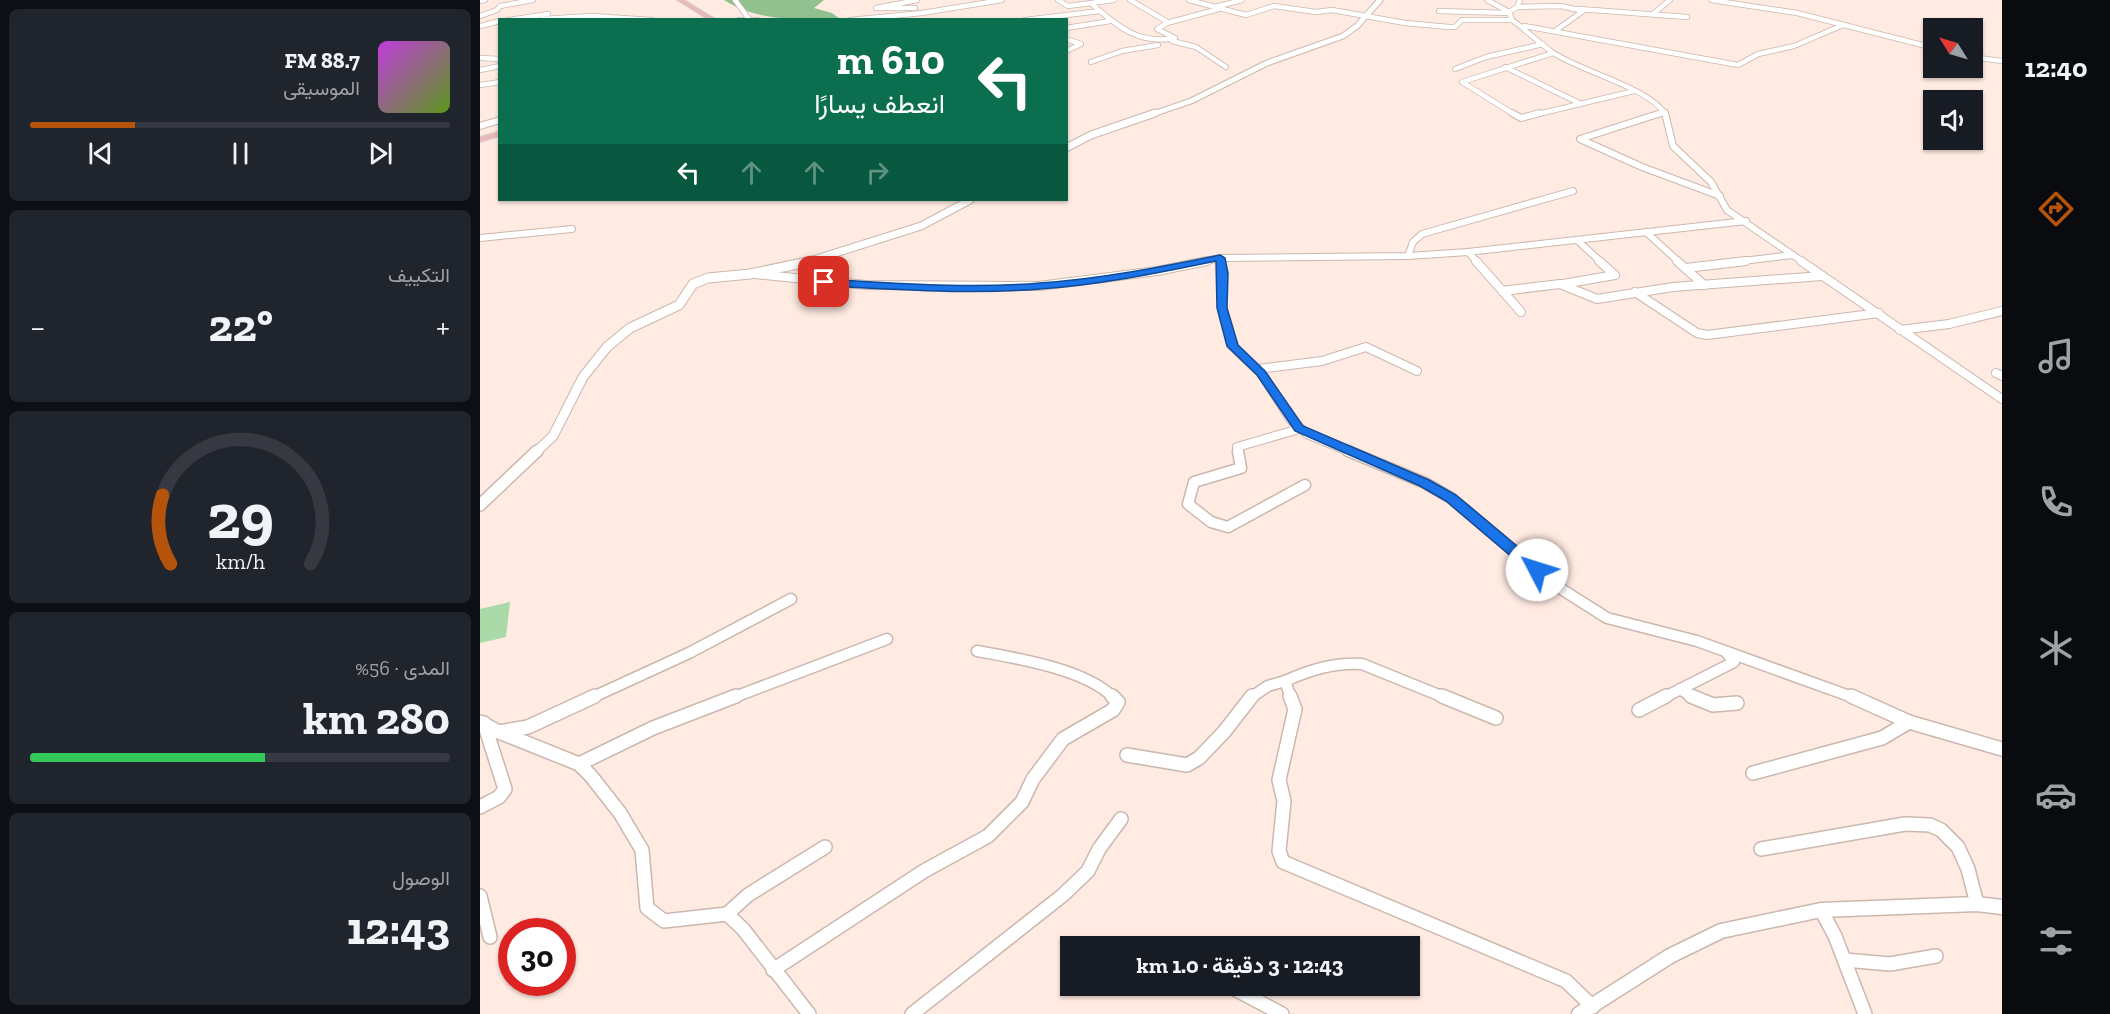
<!DOCTYPE html>
<html lang="ar">
<meta charset="utf-8">
<style>
:root{--surface:#171b24;--page:#20242c;--text:#f1f3f6;--muted:#9ea1a6;--line:#363941;--accent:#b45309}
body{margin:0;font-family:"Zilla Slab",Vazirmatn,serif;background:var(--page);color:var(--text);direction:rtl;height:100vh;display:flex;flex-direction:column;font-size:22px;white-space:nowrap}
*{box-sizing:border-box;margin:0}
p{font-size:20px;color:var(--muted)}
.icon{flex:none;width:33px;height:33px;fill:none;stroke:currentColor;stroke-width:2;stroke-linecap:round;stroke-linejoin:round}
.map{position:relative;flex:1;overflow:hidden;direction:ltr}
.panel{display:flex;flex-direction:column;gap:9px;padding:9px;background:#0d0f14;width:480px}
.panel>*{flex:none}
.top-card{position:absolute;left:18px;top:18px;width:570px;height:183px;border-radius:0px;box-shadow:0 2px 4px #0004;direction:rtl;background:#0b6e4f;color:#fff;overflow:hidden}
.needle{width:39px;rotate:307deg}
.fabs{position:absolute;left:1443px;top:18px;display:grid;gap:12px}
.fabs a{display:grid;place-items:center;width:60px;height:60px;border-radius:0px;background:var(--surface);box-shadow:0 2px 4px #0004;font-size:30px}
.speed{position:absolute;left:18px;top:918px;display:flex;gap:12px;font-size:30px;font-weight:700;text-align:center}
.speed>*{display:grid;place-content:center;width:78px;height:78px;border-radius:50%;background:var(--surface);box-shadow:0 2px 4px #0004;line-height:1}
.speed .limit{border:9px solid #d22;background:#fff;color:#111}
.pin{position:absolute;display:grid;place-items:center;width:51px;height:51px;color:#fff;margin:-26px;border-radius:12px;box-shadow:0 3px 9px #0006}
.me{position:absolute;width:66px;margin:-33px;rotate:310deg;stroke-linejoin:round;filter:drop-shadow(0 0 4px #0008)}
.turn{display:flex;align-items:center;gap:21px;height:126px;padding:0 24px;font-size:27px}
.turn .icon{width:78px;height:78px;stroke-width:2.5}
.turn b{display:block;font-size:42px;line-height:51px}
.lanes{display:flex;align-items:center;height:57px;padding:0 24px;background:#0003;justify-content:center;gap:30px;direction:ltr}
.lanes .off{opacity:.35}
.big{font-size:45px;font-weight:700;line-height:1.1}
.panel .widget{flex:1;display:flex;flex-direction:column;justify-content:center;gap:9px;min-width:0;padding:0 21px;border-radius:9px;background:var(--page)}
.panel .dial{align-items:center;gap:0}
.dial svg{height:156px;overflow:visible;fill:none;stroke:var(--line);stroke-width:7;stroke-linecap:round;text-anchor:middle}
.dial text{fill:var(--text);stroke:none}
.song{display:flex;align-items:center;gap:18px}
.cover{width:72px;height:72px;border-radius:9px;background:linear-gradient(135deg,hsl(290 70% 55%),hsl(90 70% 35%))}
.played{height:6px;border-radius:3px;background:linear-gradient(90deg,var(--accent) 25%,var(--line) 25%)}
.keys{display:flex;justify-content:space-around;direction:ltr}
.heat{display:flex;justify-content:space-between;align-items:center;font-size:33px;direction:ltr}
.charge{height:9px;border-radius:4px;background:linear-gradient(90deg,#34c759 56%,var(--line) 0)}
.trip{position:absolute;left:580px;top:936px;width:360px;height:60px;border-radius:0px;background:var(--surface);box-shadow:0 2px 4px #0004;font-weight:700;line-height:60px;text-align:center;direction:rtl}
main{display:flex;flex:1;min-height:0}
.dock{display:flex;flex-direction:column;width:108px;justify-content:space-around;align-items:center;background:#090b0e;color:var(--muted)}
.dock .icon{width:42px;height:42px}
.dock .current{color:var(--accent)}
.dock b{font-size:27px;color:var(--text)}
.map>svg:first-child{display:block}
</style>
<main>
<nav class="dock">
<b>12:40</b>
<svg class="icon current" aria-label="directions" viewBox="0 0 24 24"><path d="M12 3l9 9-9 9-9-9zM9 14v-3h6M13 9l2 2-2 2"/></svg>
<svg class="icon" aria-label="music" viewBox="0 0 24 24"><path d="M9 18V5l10-2v13"/><circle cx="6" cy="18" r="3"/><circle cx="16" cy="16" r="3"/></svg>
<svg class="icon" aria-label="phone" viewBox="0 0 24 24"><path d="M5 4h4l2 5-3 2q2 4 5 5l2-3 5 2v4C11 20 4 13 5 4z"/></svg>
<svg class="icon" aria-label="climate" viewBox="0 0 24 24"><path d="M12 3v18M4 7l16 10M4 17L20 7"/></svg>
<svg class="icon" aria-label="car" viewBox="0 0 24 24"><path d="M5 17H2v-5l4-1 3-4h7l3 4 3 1v5h-3M9 17h6M6 11h13"/><circle cx="7" cy="17" r="2"/><circle cx="17" cy="17" r="2"/></svg>
<svg class="icon" aria-label="filters" viewBox="0 0 24 24"><path d="M4 7h16M4 17h16"/><circle cx="9" cy="7" r="2"/><circle cx="15" cy="17" r="2"/></svg>
</nav>
<div class="map">
<svg width="1522" height="1014" viewBox="0 0 1522 1014">
<rect width="100%" height="100%" fill="#ffebe2"/>
<!-- green -->
<polygon fill="#aadaa8" points="30,602 26,637 0,643 0,609"/>
<!-- forest -->
<path fill="#90c18e" d="M244 0H344L334 8 352 13 360 19C318 19 281 23 244 0Z"/>
<g fill="none" stroke-linecap="round" stroke-linejoin="round">
<defs>
<g id="minor-far4">
<polyline points="255,0 269,19"/>
<polyline points="578,0 588,6 634,0"/>
<polyline points="709,0 766,15 794,6 836,12 852,10 925,23 969,27 975,27 982,20 1032,20 1029,12"/>
<polyline points="1007,0 1029,12 1037,7 1040,0"/>
<polyline points="1231,0 1317,13 1454,48"/>
<polyline points="0,1 5,0"/>
<path d="M612 4C638 27 659 45 695 38L677 29 687 23 686 21 650 0"/>
<polyline points="735,7 762,0"/>
<polyline points="1037,7 1081,6 1103,11 1075,31"/>
<polyline points="435,8 396,8 437,0"/>
<polyline points="1099,9 1207,17"/>
<polyline points="959,11 1028,13"/>
<polyline points="1174,13 1190,0"/>
<polyline points="0,16 17,10 20,6 53,0"/>
<polyline points="62,19 112,16 172,20"/>
<polyline points="29,20 68,14"/>
<polyline points="259,20 277,20"/>
<polyline points="370,20 442,13 522,0"/>
<polyline points="545,20 620,11"/>
<path d="M1032 20C1046 30 1058 42 1072 52 1099 71 1171 88 1186 115"/>
<polyline points="687,23 739,9"/>
<polyline points="0,26 20,21"/>
<polyline points="1044,26 1258,65 1278,54 1314,46 1363,25"/>
<polyline points="586,28 630,21"/>
<polyline points="586,39 601,44 586,51"/>
<polyline points="692,41 716,47 746,67"/>
<polyline points="1492,57 1522,61"/>
<polyline points="0,58 20,59"/>
<polyline points="611,62 642,51 678,45"/>
<polyline points="1025,67 1101,104"/>
<polyline points="975,69 1006,57 1063,44"/>
<polyline points="0,70 20,66"/>
<polyline points="0,85 20,82"/>
<polyline points="1035,115 982,82 1073,53"/>
<polyline points="1054,115 1154,91"/>
<polyline points="1176,115 1185,112"/>
</g>
<g id="minor-far3">
<polyline points="1032,113 1041,118 1060,113"/>
<polyline points="1181,113 1100,139 1162,167 1240,196"/>
<polyline points="1185,113 1193,146 1231,182 1247,210 1323,262"/>
<polyline points="0,126 20,120"/>
<polyline points="1166,232 1199,262"/>
<polyline points="0,238 92,229"/>
<polyline points="1097,240 1121,262"/>
<polyline points="988,252 997,262"/>
<polyline points="928,256 933,242 942,234 1093,191"/>
<polyline points="720,262 740,258"/>
<polyline points="741,262 740,258 928,256 988,252 1266,221"/>
<polyline points="1254,262 1313,255"/>
</g>
<g id="minor-far2">
<polyline points="741,261 742,308 752,346 781,373 811,420 827,434 871,452"/>
<polyline points="996,261 1041,312"/>
<polyline points="1197,261 1224,285"/>
<polyline points="1321,261 1522,399"/>
<polyline points="1206,268 1266,261"/>
<polyline points="275,274 386,285 559,286 677,271 727,261"/>
<polyline points="1083,284 1135,275 1119,261"/>
<polyline points="1022,291 1080,284 1117,299 1193,287 1342,276"/>
<polyline points="1155,292 1217,333 1227,335 1399,313"/>
<polyline points="1420,330 1469,324 1522,311"/>
<polyline points="778,369 842,361 886,347 937,371"/>
<polyline points="1516,373 1522,376"/>
<polyline points="758,452 757,447 819,429"/>
</g>
<g id="minor-far1">
<polyline points="758,451 761,468 714,482 708,504 731,522 748,527 825,485"/>
<polyline points="868,451 945,483 971,498 1075,585 1127,618 1217,641 1375,698"/>
<path d="M497 651C536 658 606 669 634 698"/>
<polyline points="1200,689 1214,698"/>
<polyline points="111,698 209,653 311,599"/>
<polyline points="252,698 407,639"/>
<polyline points="770,698 788,686 805,681"/>
<path d="M811 698 805 681C830 670 855 662 882 664L966 698"/>
<polyline points="1183,698 1254,662 1246,652"/>
</g>
<g id="minor">
<polyline points="810,696 815,709 799,780 804,801 799,851 803,862 1086,981 1113,1007"/>
<polyline points="962,696 1016,718"/>
<polyline points="1211,696 1233,705 1257,703"/>
<polyline points="1371,696 1429,722 1522,749"/>
<polyline points="1159,710 1186,696"/>
<polyline points="0,722 19,732 48,727 115,696"/>
<polyline points="19,732 99,764 111,776 140,813 162,850 167,908 184,921 247,914 263,929 329,1014"/>
<polyline points="647,755 707,765 719,758 744,732 772,696"/>
<polyline points="99,764 173,728 256,696"/>
<polyline points="1273,773 1402,738 1429,722"/>
<polyline points="0,807 19,797 25,789 4,723"/>
<polyline points="1281,849 1425,824 1450,825 1461,830 1478,847 1488,869 1497,904"/>
<polyline points="0,896 10,937"/>
<polyline points="1341,910 1355,936 1385,1014"/>
<polyline points="247,914 268,895 345,847"/>
<polyline points="1365,960 1410,964 1456,956"/>
<polyline points="293,970 444,871 508,836 542,802 553,779 583,739 633,710 638,702 632,696"/>
<polyline points="749,986 802,1014"/>
<polyline points="432,1014 583,895 608,871 619,849 641,819"/>
</g>
<polyline id="tertiary-far4" points="670,115 711,101 787,63 863,36 877,26 900,0"/>
<g id="tertiary-far3">
<polyline points="586,148 611,135 675,113"/>
<polyline points="327,262 441,226 490,200"/>
</g>
<polyline id="tertiary-far2" points="56,452 73,436 103,377 127,347 150,328 199,305 213,284 228,278 270,274 332,261"/>
<polyline id="tertiary-far1" points="0,505 57,451"/>
<polyline id="tertiary" points="1099,1014 1190,956 1241,931 1341,910 1497,904 1522,907"/>
<g id="primary">
<polygon points="197,0 204,0 237,20 229,20"/>
<polygon points="20,131 20,136 0,142 0,137"/>
</g>
</defs>
<!-- minor-far4 casing -->
<use href="#minor-far4" stroke="#cab7ae" stroke-width="6"/>
<!-- minor-far3 casing -->
<use href="#minor-far3" stroke="#cab7ae" stroke-width="8"/>
<!-- minor-far2 casing -->
<use href="#minor-far2" stroke="#cab7ae" stroke-width="10"/>
<!-- minor-far1 casing -->
<use href="#minor-far1" stroke="#cab7ae" stroke-width="13"/>
<!-- minor casing -->
<use href="#minor" stroke="#cab7ae" stroke-width="16"/>
<!-- tertiary-far4 casing -->
<use href="#tertiary-far4" stroke="#cab7ae" stroke-width="7"/>
<!-- tertiary-far3 casing -->
<use href="#tertiary-far3" stroke="#cab7ae" stroke-width="9"/>
<!-- tertiary-far2 casing -->
<use href="#tertiary-far2" stroke="#cab7ae" stroke-width="11"/>
<!-- tertiary-far1 casing -->
<use href="#tertiary-far1" stroke="#cab7ae" stroke-width="14"/>
<!-- tertiary casing -->
<use href="#tertiary" stroke="#cab7ae" stroke-width="17"/>
<!-- primary casing -->
<use href="#primary" stroke="#d6d5d4" stroke-width="2"/>
<!-- minor-far4 -->
<use href="#minor-far4" stroke="#fff" stroke-width="4.5"/>
<!-- minor-far3 -->
<use href="#minor-far3" stroke="#fff" stroke-width="6"/>
<!-- minor-far2 -->
<use href="#minor-far2" stroke="#fff" stroke-width="8"/>
<!-- minor-far1 -->
<use href="#minor-far1" stroke="#fff" stroke-width="10"/>
<!-- minor -->
<use href="#minor" stroke="#fff" stroke-width="13"/>
<!-- tertiary-far4 -->
<use href="#tertiary-far4" stroke="#fff" stroke-width="5"/>
<!-- tertiary-far3 -->
<use href="#tertiary-far3" stroke="#fff" stroke-width="7"/>
<!-- tertiary-far2 -->
<use href="#tertiary-far2" stroke="#fff" stroke-width="9"/>
<!-- tertiary-far1 -->
<use href="#tertiary-far1" stroke="#fff" stroke-width="11"/>
<!-- tertiary -->
<use href="#tertiary" stroke="#fff" stroke-width="14"/>
<!-- primary -->
<use href="#primary" fill="#e9b8b9" fill-rule="evenodd"/>
</g>
<!-- route -->
<path fill="#1a73e8" stroke="#114b97" stroke-width="1.5" d="M740 255 745 258 748 273 747 308 758 345 785 371 823 426 949 480 976 495 1062 567 1065 570 1062 574H1052L966 501 940 486 815 431 777 375 747 346 737 308 736 261C678 273 619 285 560 289 489 295 415 289 344 286L339 282 344 279C415 283 489 289 560 283 620 279 681 267 740 255Z"/>
</svg>
<div class="fabs">
<a><svg class="needle" viewBox="-14 -14 28 28"><path d="M0-13l5 13h-10z" fill="#e53935"/><path d="M0 13l5-13h-10z" fill="#9ea1a6"/></svg></a>
<a><svg class="icon" aria-label="sound" viewBox="0 0 24 24"><path d="M4 9h4l5-4v14l-5-4H4zM17 9q2 3 0 6"/></svg></a>
</div>
<div class="speed"><div class="limit">30</div></div>
<div class="pin" style="left:344px;top:282px;background:#d93025"><svg class="icon" aria-label="arrive" viewBox="0 0 24 24"><path d="M6 21V4h12l-3 4 3 4H6"/></svg></div>
<svg class="me" style="left:1057px;top:570px" viewBox="-20 -20 40 40"><circle r="19" fill="#fff"/><path d="M0-13L10 11 0 6-10 11z" fill="#1a73e8"/></svg>
<div class="trip">12:43 · 3 دقيقة · 1.0 km</div>
<div class="top-card">
<div class="turn"><svg class="icon" aria-label="left" viewBox="0 0 24 24"><path d="M17 20v-9H6M10 6l-5 5 5 5"/></svg><div><b>610 m</b>انعطف يسارًا</div></div>
<div class="lanes"><svg class="icon" aria-label="left" viewBox="0 0 24 24"><path d="M17 20v-9H6M10 6l-5 5 5 5"/></svg><svg class="icon off" aria-label="ahead" viewBox="0 0 24 24"><path d="M12 20V5M6 11l6-6 6 6"/></svg><svg class="icon off" aria-label="ahead" viewBox="0 0 24 24"><path d="M12 20V5M6 11l6-6 6 6"/></svg><svg class="icon off" aria-label="right" viewBox="0 0 24 24"><path d="M7 20v-9h11M14 6l5 5-5 5"/></svg></div>
</div>
</div>
<section class="panel">
<div class="widget">
<div class="song"><i class="cover"></i><div><b>88.7 FM</b><p>الموسيقى</p></div></div>
<div class="played"></div>
<div class="keys"><svg class="icon" aria-label="previous" viewBox="0 0 24 24"><path d="M18 5L8 12l10 7zM5 5v14"/></svg><svg class="icon" aria-label="pause" viewBox="0 0 24 24"><path d="M8 5v14M16 5v14"/></svg><svg class="icon" aria-label="next" viewBox="0 0 24 24"><path d="M6 5l10 7-10 7zM19 5v14"/></svg></div>
</div>
<div class="widget"><p>التكييف</p>
<div class="heat"><a>−</a><b class="big">22°</b><a>+</a></div>
</div>
<div class="widget dial"><svg viewBox="0 0 100 80">
<path d="M14 69A42 42 0 1 1 86 69"/>
<path d="M14 69A42 42 0 0 1 10 34" stroke="#b45309"/>
<text x="50" y="56" font-size="32" font-weight="700">29</text>
<text x="50" y="72" font-size="11">km/h</text>
</svg></div>
<div class="widget"><p>المدى · 56%</p><b class="big">280 km</b><div class="charge"></div></div>
<div class="widget"><p>الوصول</p><b class="big">12:43</b></div>
</section>
</main>
